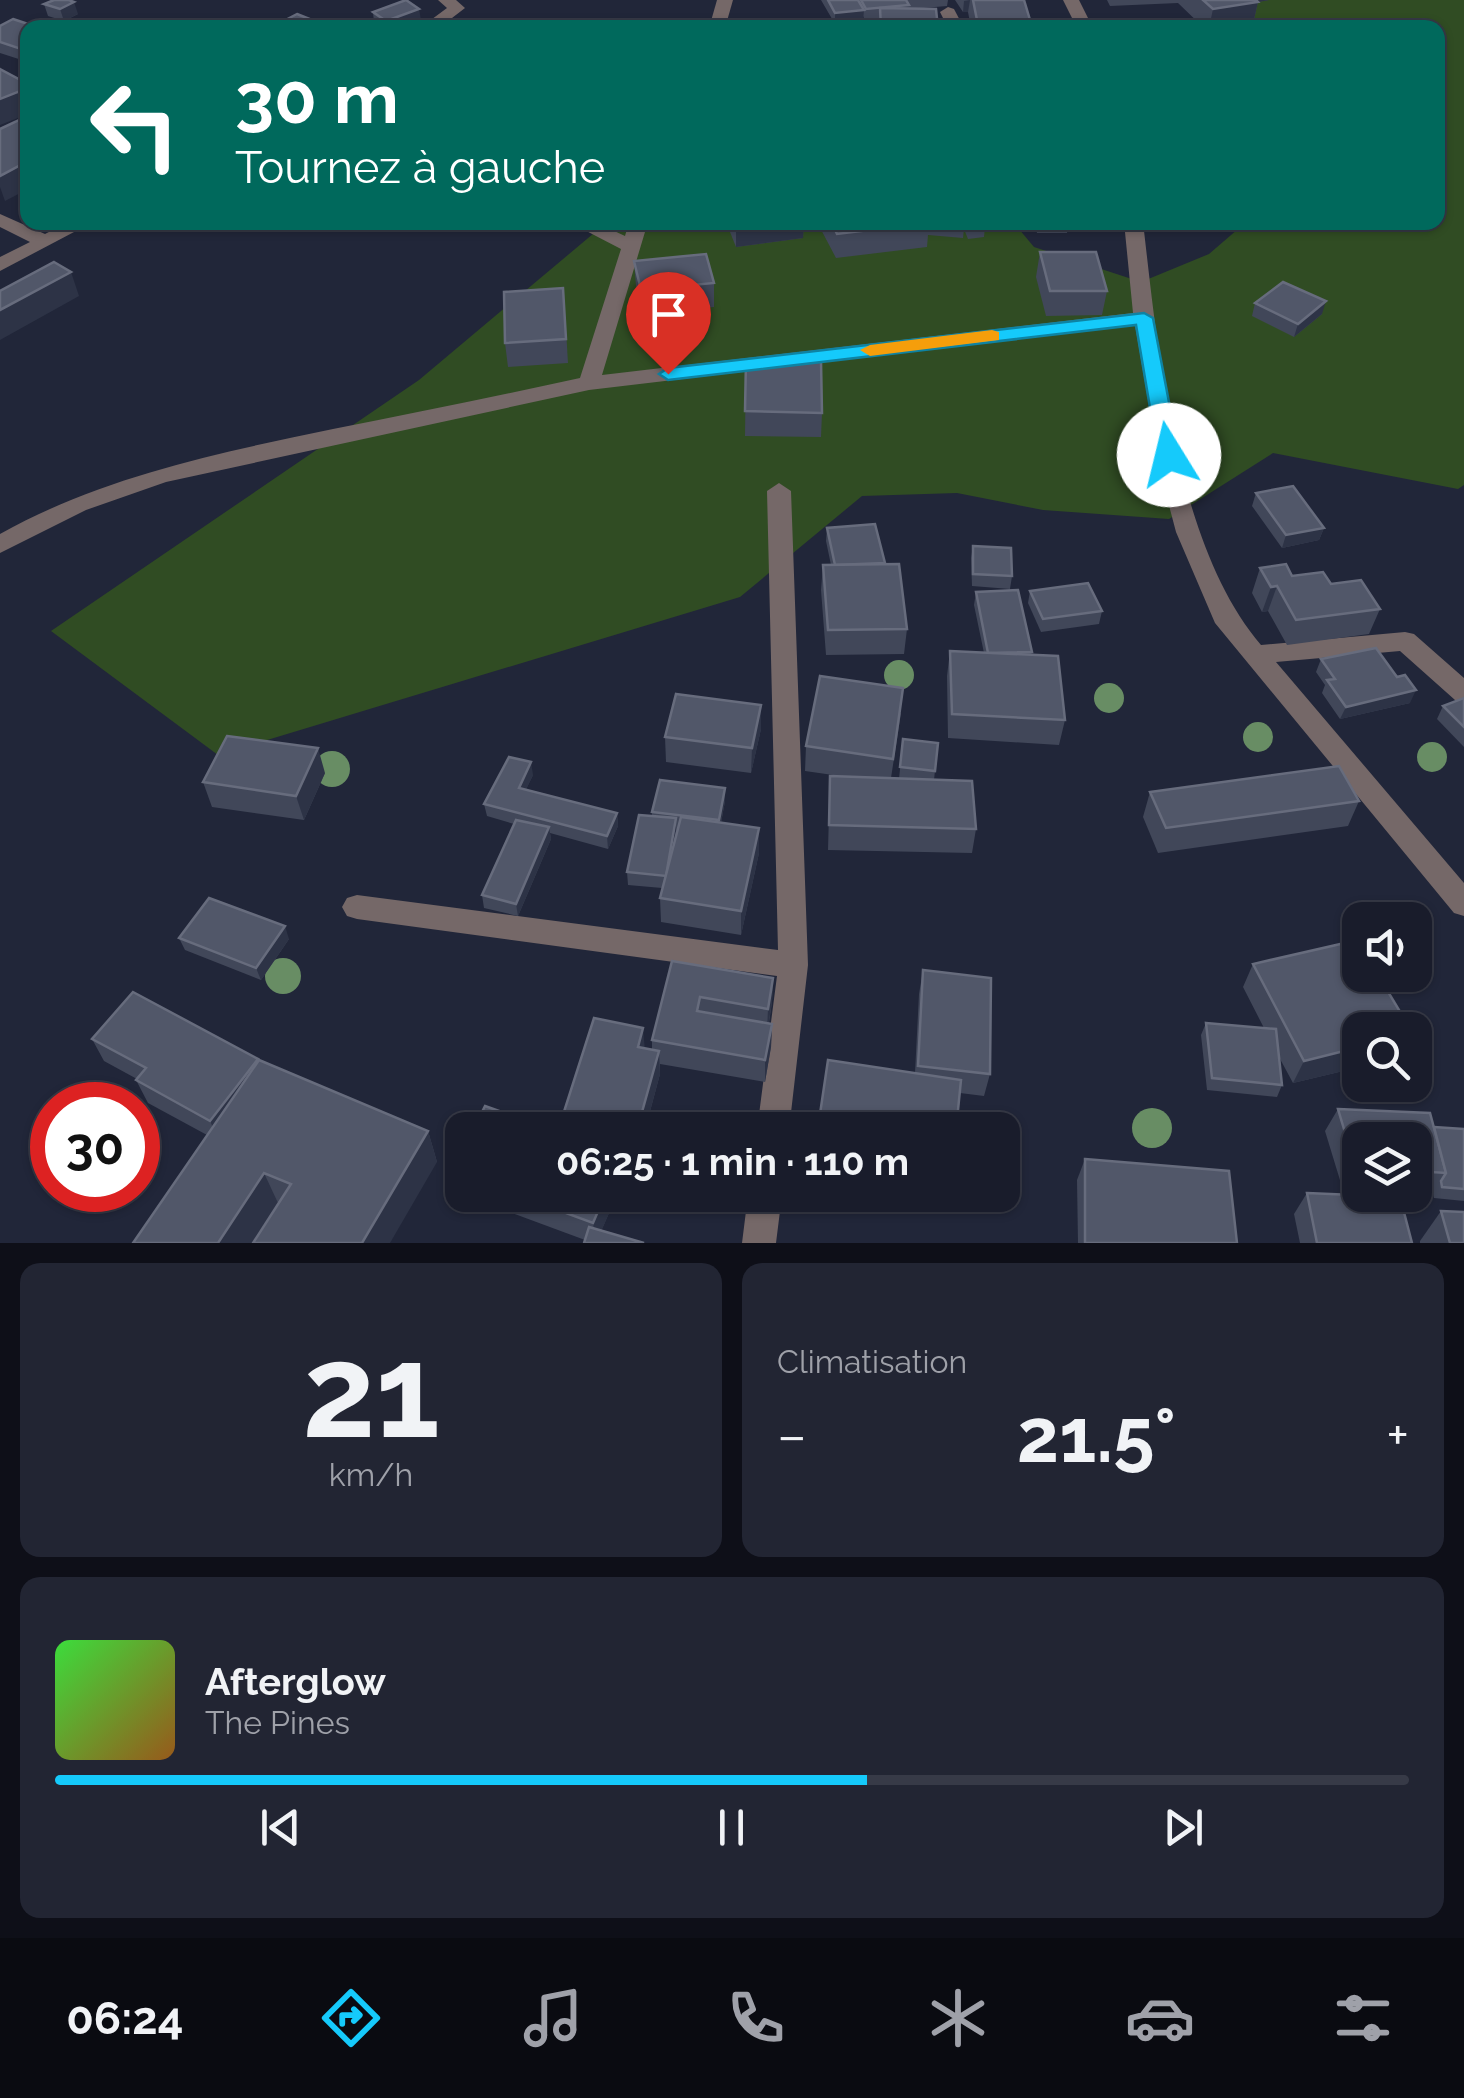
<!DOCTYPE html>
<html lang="fr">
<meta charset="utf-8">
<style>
:root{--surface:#191c2b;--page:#222533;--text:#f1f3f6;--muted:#9fa1a9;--line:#373a47;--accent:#15cafb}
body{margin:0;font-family:Raleway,sans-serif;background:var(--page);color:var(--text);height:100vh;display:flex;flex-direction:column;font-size:38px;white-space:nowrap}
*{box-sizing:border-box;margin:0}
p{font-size:32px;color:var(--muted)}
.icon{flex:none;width:55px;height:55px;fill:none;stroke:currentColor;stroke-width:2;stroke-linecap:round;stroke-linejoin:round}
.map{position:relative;height:1243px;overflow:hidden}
.side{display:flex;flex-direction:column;gap:20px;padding:20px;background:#0e0f18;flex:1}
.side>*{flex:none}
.hud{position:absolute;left:20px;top:20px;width:1425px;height:210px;border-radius:20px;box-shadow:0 2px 8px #0004,0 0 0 2px var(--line);background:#00695c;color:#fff;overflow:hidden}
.fabs{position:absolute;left:1342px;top:902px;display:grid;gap:20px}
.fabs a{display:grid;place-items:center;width:90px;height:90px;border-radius:20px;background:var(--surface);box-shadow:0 2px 8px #0004,0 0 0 2px var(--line);font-size:50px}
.speed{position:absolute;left:30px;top:1082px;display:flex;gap:20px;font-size:50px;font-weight:700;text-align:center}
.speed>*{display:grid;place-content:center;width:130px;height:130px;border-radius:50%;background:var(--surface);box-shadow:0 2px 8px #0004,0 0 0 2px var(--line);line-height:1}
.speed .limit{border:15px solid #d22;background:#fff;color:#111}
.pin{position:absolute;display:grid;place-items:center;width:85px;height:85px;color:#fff;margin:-102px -42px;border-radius:50% 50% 50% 0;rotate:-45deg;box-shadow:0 0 10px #0007}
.pin .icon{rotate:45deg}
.me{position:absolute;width:110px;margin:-55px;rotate:351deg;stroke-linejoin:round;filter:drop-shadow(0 0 8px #0008)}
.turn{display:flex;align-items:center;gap:35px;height:210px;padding:0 50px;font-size:45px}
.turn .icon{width:130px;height:130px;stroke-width:2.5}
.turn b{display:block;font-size:70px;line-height:85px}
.big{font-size:75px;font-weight:700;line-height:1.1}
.side .card{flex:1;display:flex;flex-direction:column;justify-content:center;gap:15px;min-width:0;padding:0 35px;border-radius:20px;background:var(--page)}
.side .dial{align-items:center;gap:0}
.dial b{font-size:130px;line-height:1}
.song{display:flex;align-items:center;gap:30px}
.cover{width:120px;height:120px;border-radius:15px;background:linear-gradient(135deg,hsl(120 70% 55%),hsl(30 70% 35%))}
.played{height:10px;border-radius:5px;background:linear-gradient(90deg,var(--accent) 60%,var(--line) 60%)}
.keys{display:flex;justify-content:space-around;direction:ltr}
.heat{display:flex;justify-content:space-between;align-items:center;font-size:55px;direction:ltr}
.side .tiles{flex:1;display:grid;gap:20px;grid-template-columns:1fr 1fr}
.card:last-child{grid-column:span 2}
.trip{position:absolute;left:445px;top:1112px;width:575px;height:100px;border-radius:20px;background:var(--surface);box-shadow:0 2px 8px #0004,0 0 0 2px var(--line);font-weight:700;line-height:100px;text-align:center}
.tabs{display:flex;height:160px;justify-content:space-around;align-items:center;background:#0a0b11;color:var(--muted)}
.tabs .icon{width:70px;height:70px}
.tabs .on{color:var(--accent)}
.tabs b{font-size:45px;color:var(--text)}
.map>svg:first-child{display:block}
</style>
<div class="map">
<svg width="1464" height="1243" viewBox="0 0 1464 1243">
<rect width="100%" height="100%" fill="#212639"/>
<!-- green -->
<polygon fill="#304c23" points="1218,0 1464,0 1464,485 1458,489 1273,453 1169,519 1043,510 957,493 862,496 740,597 218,755 51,631 419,380 606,223 1014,223 1034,247 1141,282 1209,254 1245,223 1438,222 1438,28 1260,27"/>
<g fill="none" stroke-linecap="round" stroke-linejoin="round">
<!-- minor -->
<g fill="#756868" fill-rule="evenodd">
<polygon points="438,0 456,0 465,8 439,28 420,28 447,8"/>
<polygon points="717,0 733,0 725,28 709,28"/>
<polygon points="1063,0 1079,0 1093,28 1077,28"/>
<polygon points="948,7 954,9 964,28 948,28 940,12"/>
<polygon points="0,214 45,234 68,222 93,222 0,271 0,257 30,242 0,227"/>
<path d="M569 222H595L625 236 629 222H648L602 375 1133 313 1124 222H1143C1158 351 1175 544 1261 645L1405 632 1414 634 1464 678V703L1455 700 1400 651 1276 662 1464 883V916L1454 913 1215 623 1176 532 1161 475 1135 325 589 390 166 482 86 510 0 553V534C104 476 218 453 333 429 415 413 498 396 580 378L621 249Z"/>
<polygon points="779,483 791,491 808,965 789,1130 757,1130 777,976 357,919 347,916 342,907 347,898 357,895 778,950 767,491"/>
<polygon points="748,1195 782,1195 776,1243 742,1243"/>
</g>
</g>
<!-- trees -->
<g fill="#688d64">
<circle cx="899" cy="675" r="15"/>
<circle cx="1109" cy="698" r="15"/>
<circle cx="1258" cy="737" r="15"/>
<circle cx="1432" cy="757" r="15"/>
<circle cx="332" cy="769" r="18"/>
<circle cx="283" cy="976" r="18"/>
<circle cx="1152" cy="1128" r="20"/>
</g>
<!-- wall -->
<g fill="#414759">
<polygon points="821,0 948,0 947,6 911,9 938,28 879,28 880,19 865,21 863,16 863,21 835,24"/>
<polygon points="955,0 1024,0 1030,20 1029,28 971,28 968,12 963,12"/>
<polygon points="1107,0 1269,0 1258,2 1253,24 1232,28 1204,28 1178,3 1110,6"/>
<polygon points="44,4 78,14 64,21 48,16"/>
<polygon points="373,12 421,20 401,28 374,23"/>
<polygon points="0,26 28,28 28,62 0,53"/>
<polygon points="726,222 804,222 803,238 736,247"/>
<polygon points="817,222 989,222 989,227 985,227 984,237 968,239 964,229 963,238 928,235 927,247 836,258"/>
<polygon points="1034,222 1069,222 1067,233 1037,233"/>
<polygon points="1040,252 1107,291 1102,315 1046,316 1036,277"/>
<polygon points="634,261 714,283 714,307 642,315 636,286"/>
<polygon points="1255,303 1322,314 1294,337 1252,316"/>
<polygon points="565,313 568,363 508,367 505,343"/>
<polygon points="746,360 822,413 821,437 745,436"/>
<polygon points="1256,493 1324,528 1319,540 1282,548 1252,506"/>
<polygon points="827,528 885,564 907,629 904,654 826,655 821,590 823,565 831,565 826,541"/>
<polygon points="973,546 1012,576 1010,589 972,586 971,558"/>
<polygon points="1260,568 1331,584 1380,609 1369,634 1287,645 1268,611 1262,612 1252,593"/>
<polygon points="1030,591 1102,611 1099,624 1041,632 1028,603"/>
<polygon points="976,592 1032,652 1031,655 1065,720 1059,745 948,738 947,676 950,651 984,653 974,605"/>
<polygon points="1321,659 1410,703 1340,719 1322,693 1325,685 1316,672"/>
<polygon points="1464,698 1464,747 1437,719 1443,706"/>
<polygon points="901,713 891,778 899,779 903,739 938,743 934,780 976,829 972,853 828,850 830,776 847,777 805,771 806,746"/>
<polygon points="761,729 751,773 666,762 665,737"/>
<polygon points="325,773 304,820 212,807 203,782"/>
<polygon points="533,775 526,789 617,813 618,826 608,849 550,833 551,839 518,916 484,908 482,895 514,824 487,816 484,804"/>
<polygon points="725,788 725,801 721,823 759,828 759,853 741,935 661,922 660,898 662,888 628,885 627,872 652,816 652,812"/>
<polygon points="1150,792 1359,801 1348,826 1158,853 1143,817"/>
<polygon points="179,938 289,939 261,980 185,950"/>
<polygon points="672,961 773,978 772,1002 769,1023 772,1024 771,1047 765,1082 660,1064 660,1074 645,1130 562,1130 561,1121 645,1048 652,1050 652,1040"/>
<polygon points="1253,964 1360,1030 1360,1067 1293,1083 1279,1057 1282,1085 1277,1097 1207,1090 1201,1035 1206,1023 1264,1028 1243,987"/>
<polygon points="923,970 990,1074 984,1096 960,1093 956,1130 819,1130 820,1114 915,1073 919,994"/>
<polygon points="92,1039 258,1059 428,1131 437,1162 278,1203 207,1135 148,1103 136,1080 137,1079 104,1061"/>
<polygon points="1338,1109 1434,1127 1464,1129 1464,1201 1434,1198 1433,1192 1431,1194 1415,1193 1415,1140 1360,1140 1360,1191 1343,1190 1325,1131"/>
<polygon points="462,1149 462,1195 457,1193 451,1171"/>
<polygon points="1085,1159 1237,1243 1078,1243 1077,1180"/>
<polygon points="1307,1193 1412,1243 1300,1243 1294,1214"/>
<polygon points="463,1195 617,1195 601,1231 585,1240"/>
<polygon points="921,1195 979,1195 976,1214 920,1205"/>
<polygon points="1441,1211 1464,1243 1420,1243 1420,1241"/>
</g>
<!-- shaded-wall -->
<g fill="#2d3346">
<polygon points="970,0 968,12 963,12 964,1"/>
<polygon points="1253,0 1269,0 1258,2 1253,24 1232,28 1209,28 1213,9"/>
<polygon points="74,2 78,14 64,21 60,9"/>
<polygon points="419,9 421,20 401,28 387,28 386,21"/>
<polygon points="864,10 863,21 835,24 835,13"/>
<polygon points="28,88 28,114 0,125 0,99"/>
<polygon points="28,161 28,189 5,201 0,187 0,176"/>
<polygon points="804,222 803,238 736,247 736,223"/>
<polygon points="71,272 79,296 0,340 0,310"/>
<polygon points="1326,301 1322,314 1294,337 1298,324"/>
<polygon points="1324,528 1319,540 1282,548 1286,535"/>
<polygon points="1277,586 1268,611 1262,612 1271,587"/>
<polygon points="1416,690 1410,703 1340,719 1346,707"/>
<polygon points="761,705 761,729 751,773 752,748"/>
<polygon points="318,748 325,773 304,820 296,796"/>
<polygon points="531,762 533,775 521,800 519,788"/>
<polygon points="725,788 725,801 719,832 719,820"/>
<polygon points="617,813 618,826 608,849 607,836"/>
<polygon points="676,818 676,831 666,876"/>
<polygon points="549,827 551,839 518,916 516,904"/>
<polygon points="759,828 759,853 741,935 741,911"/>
<polygon points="285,926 289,939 261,980 256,968"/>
<polygon points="773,978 772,1002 767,1032 768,1009"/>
<polygon points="772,1024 771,1047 765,1082 765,1060"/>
<polygon points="643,1028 645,1051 638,1047"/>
<polygon points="1360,1047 1360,1067 1293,1083 1304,1061"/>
<polygon points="659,1051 660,1074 645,1130 637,1130"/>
<polygon points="258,1059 220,1143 210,1121"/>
<polygon points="428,1131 437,1162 390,1243 362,1243"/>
<polygon points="264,1173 278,1203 252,1243 218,1243"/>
<polygon points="605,1195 617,1195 596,1243 593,1223"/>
</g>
<!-- building -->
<g fill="#515769" stroke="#676c7d" stroke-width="2.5">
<polygon points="54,0 69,0 74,2 60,9 44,4"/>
<polygon points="406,0 419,9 386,21 373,12"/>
<polygon points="828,0 858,0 864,10 835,13"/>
<polygon points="861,0 906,0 909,5 866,9"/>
<polygon points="973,0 1024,0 1030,20 977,20"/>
<polygon points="1203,0 1256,0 1258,2 1213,9"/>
<polygon points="880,8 936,9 938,28 881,28"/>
<polygon points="297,14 332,28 270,28"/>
<polygon points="13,19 40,28 28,28 28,48 24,50 0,42 0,26"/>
<polygon points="377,21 393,27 365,28"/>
<polygon points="800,21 803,28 750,28 751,24"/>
<polygon points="0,69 28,84 28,88 0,99"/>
<polygon points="21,119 28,122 28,161 0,176 0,129"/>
<polygon points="831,222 929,222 929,223 837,234"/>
<polygon points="964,222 965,225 929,222"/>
<polygon points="968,222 984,222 985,225 969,226"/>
<polygon points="1040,252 1096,252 1107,291 1050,291"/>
<polygon points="706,254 714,283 641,290 634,261"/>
<polygon points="54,262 71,272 0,310 0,291"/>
<polygon points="1283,282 1326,301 1298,324 1255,303"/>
<polygon points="563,288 566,339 505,343 504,292"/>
<polygon points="746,360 821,361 822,413 745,411"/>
<polygon points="1293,486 1324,528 1286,535 1256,493"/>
<polygon points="875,524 885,563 835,565 827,528"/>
<polygon points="973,546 1011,548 1012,576 973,574"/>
<polygon points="899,564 907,629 828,630 823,565"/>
<polygon points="1286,564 1292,576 1323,572 1331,584 1361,580 1380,609 1296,620 1277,586 1271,587 1260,568"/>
<polygon points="1088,583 1102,611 1043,619 1030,591"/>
<polygon points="1018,590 1032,652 988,653 976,592"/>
<polygon points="1376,648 1397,677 1405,675 1416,690 1346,707 1327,680 1335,679 1321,659"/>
<polygon points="950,651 1058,656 1065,720 952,714"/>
<polygon points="820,676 903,688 893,759 806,746"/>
<polygon points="676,694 761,705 752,748 665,737"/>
<polygon points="1464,698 1464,727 1443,706"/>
<polygon points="227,736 318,748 296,796 203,782"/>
<polygon points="903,739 938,743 935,771 900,767"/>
<polygon points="509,757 531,762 519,788 617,813 607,836 484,804"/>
<polygon points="1339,766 1359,801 1166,828 1150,792"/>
<polygon points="830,776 972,781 976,829 829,825"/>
<polygon points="660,780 725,788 719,820 652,812"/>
<polygon points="639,815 676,818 666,876 627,872"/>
<polygon points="681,817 759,828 741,911 660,898"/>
<polygon points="516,820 549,827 516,904 482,895"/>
<polygon points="209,898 285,926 256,968 179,938"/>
<polygon points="1358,940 1360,944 1360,975 1378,975 1411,1030 1360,1030 1360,1047 1304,1061 1253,964"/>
<polygon points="672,961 773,978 768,1009 700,997 697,1011 772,1024 765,1060 652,1040"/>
<polygon points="923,970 991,978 990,1074 918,1066"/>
<polygon points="133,992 258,1059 210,1121 136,1080 146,1068 92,1039"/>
<polygon points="594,1018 643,1028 638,1047 659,1051 637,1130 604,1130 561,1121"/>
<polygon points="1206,1023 1276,1029 1282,1085 1212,1078"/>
<polygon points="259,1060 428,1131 362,1243 253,1243 291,1184 264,1173 218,1243 133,1243"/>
<polygon points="828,1060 961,1080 956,1130 932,1130 820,1114"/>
<polygon points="485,1106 553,1130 473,1130"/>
<polygon points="1338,1109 1430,1113 1446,1173 1415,1171 1415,1140 1360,1140 1360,1169 1356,1169"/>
<polygon points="1434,1127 1464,1129 1464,1189 1442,1187 1441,1181 1446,1173"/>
<polygon points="462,1149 462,1175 451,1171"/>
<polygon points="1085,1159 1229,1171 1237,1243 1085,1243"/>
<polygon points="1307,1193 1400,1197 1412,1243 1317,1243"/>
<polygon points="517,1195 605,1195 593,1223"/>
<polygon points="928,1195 979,1195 978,1203"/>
<polygon points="1441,1211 1464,1212 1464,1243 1450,1243"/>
<polygon points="589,1227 644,1243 584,1243"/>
</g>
<!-- route -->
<polygon fill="#15cafb" stroke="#0e83a3" stroke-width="2.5" points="1144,313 1153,318 1179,455 1169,462 1158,455 1136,325 668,380 659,374 668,368"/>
<!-- slow -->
<polygon fill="#f59e0b" points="992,330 999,332 999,340 870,356 860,350 870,345"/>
</svg>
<div class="fabs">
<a><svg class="icon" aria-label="sound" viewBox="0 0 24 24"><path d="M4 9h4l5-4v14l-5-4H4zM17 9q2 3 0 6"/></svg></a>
<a><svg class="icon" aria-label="search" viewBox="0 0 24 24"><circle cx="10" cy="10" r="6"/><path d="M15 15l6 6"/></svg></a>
<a><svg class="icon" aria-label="layers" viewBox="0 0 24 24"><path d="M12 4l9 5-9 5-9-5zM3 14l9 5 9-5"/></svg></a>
</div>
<div class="speed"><div class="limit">30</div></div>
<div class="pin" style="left:668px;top:374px;background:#d93025"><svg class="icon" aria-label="arrive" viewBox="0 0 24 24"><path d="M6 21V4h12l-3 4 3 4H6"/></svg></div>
<svg class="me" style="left:1169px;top:455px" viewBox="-20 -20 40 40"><circle r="19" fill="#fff"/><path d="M0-13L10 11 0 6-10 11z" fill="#15cafb"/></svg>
<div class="trip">06:25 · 1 min · 110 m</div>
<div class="hud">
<div class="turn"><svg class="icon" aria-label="left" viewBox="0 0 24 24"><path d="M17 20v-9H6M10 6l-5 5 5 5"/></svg><div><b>30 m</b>Tournez à gauche</div></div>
</div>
</div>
<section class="side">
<div class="tiles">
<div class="card dial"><b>21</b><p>km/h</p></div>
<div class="card"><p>Climatisation</p>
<div class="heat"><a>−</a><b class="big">21.5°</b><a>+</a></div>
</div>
<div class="card">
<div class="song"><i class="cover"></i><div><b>Afterglow</b><p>The Pines</p></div></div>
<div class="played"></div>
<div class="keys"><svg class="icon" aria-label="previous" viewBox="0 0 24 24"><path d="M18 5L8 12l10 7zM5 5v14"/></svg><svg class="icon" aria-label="pause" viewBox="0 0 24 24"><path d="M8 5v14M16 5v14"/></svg><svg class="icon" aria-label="next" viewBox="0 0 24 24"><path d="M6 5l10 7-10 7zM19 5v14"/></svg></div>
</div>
</div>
</section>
<nav class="tabs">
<b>06:24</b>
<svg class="icon on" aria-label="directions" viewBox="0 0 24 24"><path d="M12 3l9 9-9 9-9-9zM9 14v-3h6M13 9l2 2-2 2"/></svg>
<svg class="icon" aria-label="music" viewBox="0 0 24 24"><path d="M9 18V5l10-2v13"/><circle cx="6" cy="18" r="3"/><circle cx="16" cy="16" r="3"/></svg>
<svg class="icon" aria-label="phone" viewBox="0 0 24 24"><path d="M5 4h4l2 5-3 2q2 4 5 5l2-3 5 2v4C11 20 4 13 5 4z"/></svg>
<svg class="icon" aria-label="climate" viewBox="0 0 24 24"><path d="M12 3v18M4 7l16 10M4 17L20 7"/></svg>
<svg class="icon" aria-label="car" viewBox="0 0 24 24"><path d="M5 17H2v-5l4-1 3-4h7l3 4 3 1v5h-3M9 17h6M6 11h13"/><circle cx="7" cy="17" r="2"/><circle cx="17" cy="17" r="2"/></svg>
<svg class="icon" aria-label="filters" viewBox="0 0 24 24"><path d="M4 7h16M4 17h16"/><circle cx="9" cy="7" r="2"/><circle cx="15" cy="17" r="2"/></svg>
</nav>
